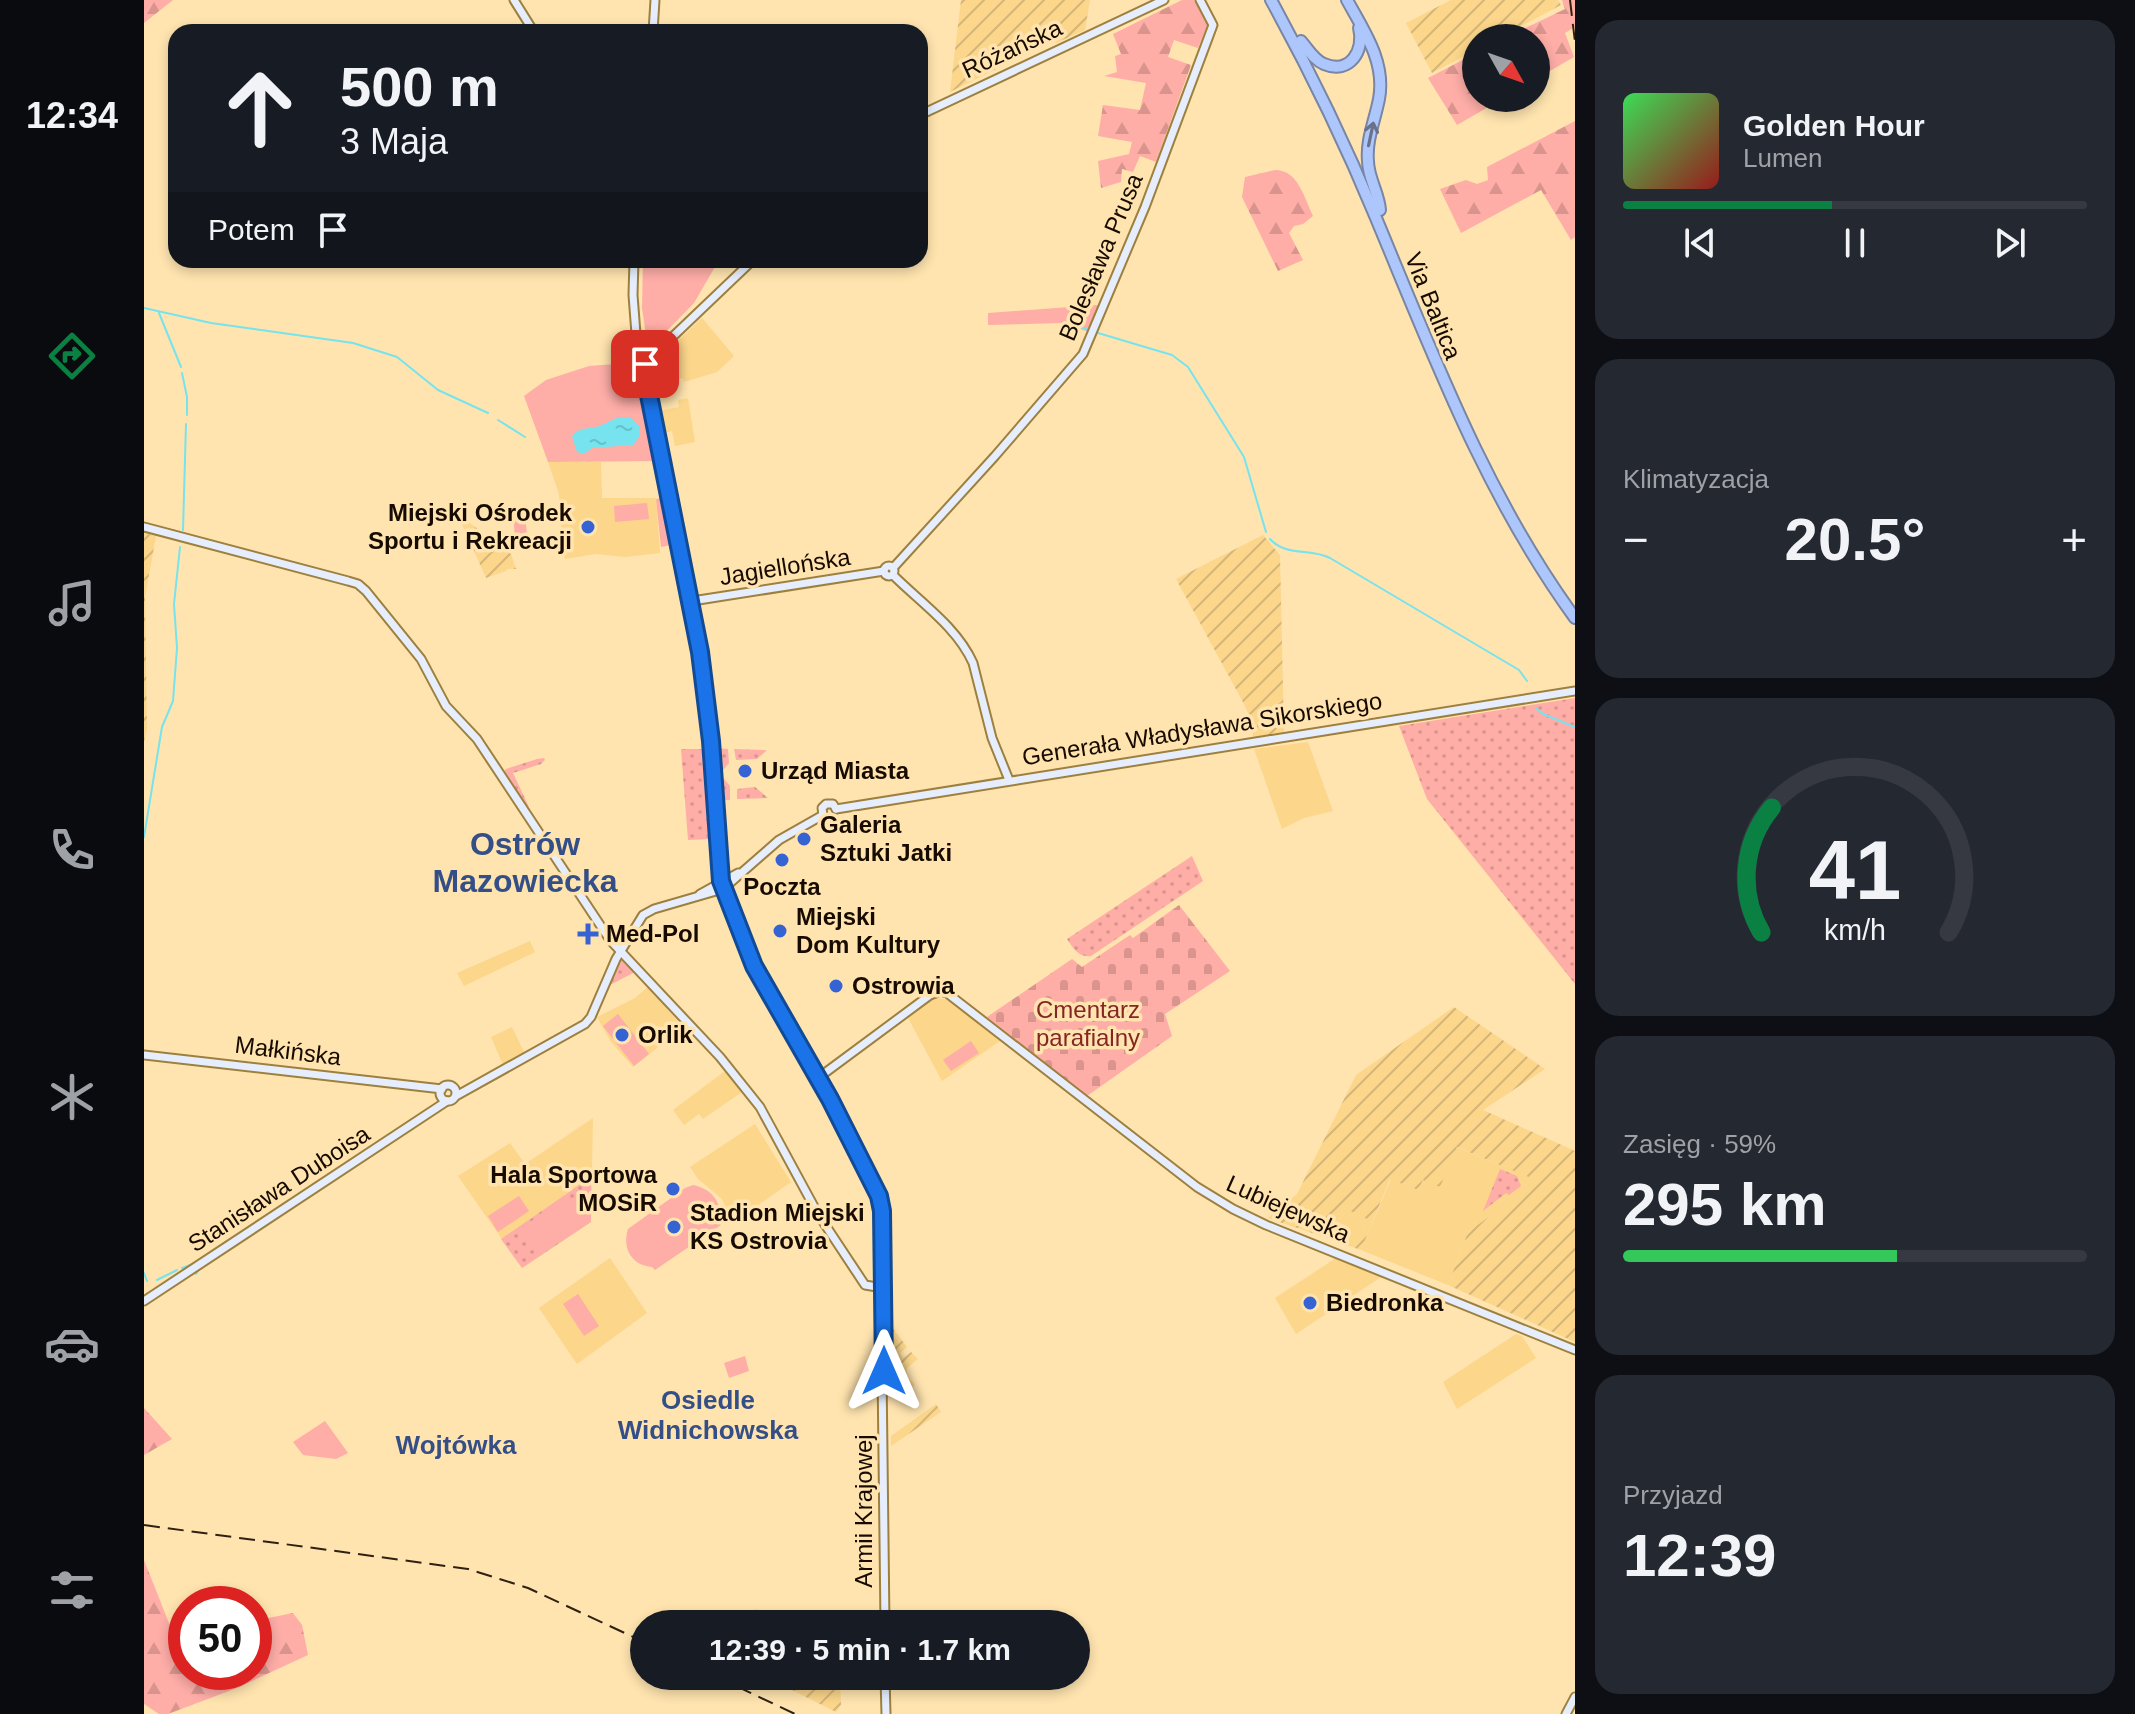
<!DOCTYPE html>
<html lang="pl">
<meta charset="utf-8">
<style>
:root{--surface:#171b24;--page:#242831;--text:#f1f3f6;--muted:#9ea1a6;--line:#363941;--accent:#0b8043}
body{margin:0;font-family:Helvetica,sans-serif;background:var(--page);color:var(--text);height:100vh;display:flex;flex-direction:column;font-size:30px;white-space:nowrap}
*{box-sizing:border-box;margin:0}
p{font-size:26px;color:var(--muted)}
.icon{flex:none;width:44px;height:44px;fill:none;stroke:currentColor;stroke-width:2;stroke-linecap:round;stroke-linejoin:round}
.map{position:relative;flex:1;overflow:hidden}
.panel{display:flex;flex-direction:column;gap:20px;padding:20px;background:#0d0f14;width:560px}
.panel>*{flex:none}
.banner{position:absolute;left:24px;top:24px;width:760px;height:244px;border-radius:24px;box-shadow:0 4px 12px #0003;background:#171b24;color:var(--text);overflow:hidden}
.needle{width:52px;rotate:130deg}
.fabs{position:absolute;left:1318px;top:24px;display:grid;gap:16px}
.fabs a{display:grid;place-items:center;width:88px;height:88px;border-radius:50%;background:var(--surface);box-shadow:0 4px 12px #0003;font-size:40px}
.speed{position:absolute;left:24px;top:1586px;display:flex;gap:16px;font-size:40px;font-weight:700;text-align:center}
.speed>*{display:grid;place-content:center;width:104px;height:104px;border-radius:50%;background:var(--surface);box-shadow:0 4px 12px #0003;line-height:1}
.speed .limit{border:12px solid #d22;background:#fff;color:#111}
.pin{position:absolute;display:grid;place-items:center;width:68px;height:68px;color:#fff;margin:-34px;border-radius:16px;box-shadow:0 4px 12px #0006}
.me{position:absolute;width:88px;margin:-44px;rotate:0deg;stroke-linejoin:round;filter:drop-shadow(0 0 6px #0008)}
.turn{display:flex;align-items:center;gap:28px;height:168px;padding:0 40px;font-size:36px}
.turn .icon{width:104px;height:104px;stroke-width:2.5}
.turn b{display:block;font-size:56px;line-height:68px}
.then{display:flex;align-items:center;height:76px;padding:0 40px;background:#0003;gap:16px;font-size:30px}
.big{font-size:60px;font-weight:700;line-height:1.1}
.panel .card{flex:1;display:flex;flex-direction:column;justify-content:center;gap:12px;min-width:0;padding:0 28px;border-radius:24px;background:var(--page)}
.panel .dial{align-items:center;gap:0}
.dial svg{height:208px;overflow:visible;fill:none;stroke:var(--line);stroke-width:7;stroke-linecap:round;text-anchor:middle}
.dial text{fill:var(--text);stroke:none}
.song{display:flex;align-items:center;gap:24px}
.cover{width:96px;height:96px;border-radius:12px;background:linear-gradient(135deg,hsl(130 70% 55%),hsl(0 70% 35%))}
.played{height:8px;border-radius:4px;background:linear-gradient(90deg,var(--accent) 45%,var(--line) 45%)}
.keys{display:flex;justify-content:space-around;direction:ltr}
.heat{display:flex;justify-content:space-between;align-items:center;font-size:44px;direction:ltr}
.charge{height:12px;border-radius:6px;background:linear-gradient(90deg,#34c759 59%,var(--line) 0)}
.trip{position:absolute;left:486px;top:1610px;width:460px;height:80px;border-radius:40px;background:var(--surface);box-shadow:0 4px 12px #0003;font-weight:700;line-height:80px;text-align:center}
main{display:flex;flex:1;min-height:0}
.menu{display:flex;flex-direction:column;width:144px;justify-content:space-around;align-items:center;background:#090b0e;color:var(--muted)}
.menu .icon{width:56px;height:56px}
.menu .on{color:var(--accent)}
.menu b{font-size:36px;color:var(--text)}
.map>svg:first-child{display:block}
</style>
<main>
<nav class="menu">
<b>12:34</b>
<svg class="icon on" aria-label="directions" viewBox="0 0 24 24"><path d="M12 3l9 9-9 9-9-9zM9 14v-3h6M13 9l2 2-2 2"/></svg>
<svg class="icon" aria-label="music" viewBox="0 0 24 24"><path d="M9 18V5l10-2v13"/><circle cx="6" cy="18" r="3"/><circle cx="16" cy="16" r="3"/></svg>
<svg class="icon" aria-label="phone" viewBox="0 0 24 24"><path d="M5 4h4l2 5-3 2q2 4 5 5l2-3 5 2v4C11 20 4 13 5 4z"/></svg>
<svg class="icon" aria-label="climate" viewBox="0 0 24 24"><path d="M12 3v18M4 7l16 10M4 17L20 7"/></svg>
<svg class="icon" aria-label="car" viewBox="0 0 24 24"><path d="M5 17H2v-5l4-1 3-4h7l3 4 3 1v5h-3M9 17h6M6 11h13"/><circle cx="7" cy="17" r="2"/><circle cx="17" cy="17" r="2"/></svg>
<svg class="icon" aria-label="filters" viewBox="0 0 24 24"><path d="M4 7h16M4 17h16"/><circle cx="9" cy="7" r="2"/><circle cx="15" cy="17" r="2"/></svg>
</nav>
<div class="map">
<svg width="1431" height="1714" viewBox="0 0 1431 1714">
<defs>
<pattern id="industrial-furrows" width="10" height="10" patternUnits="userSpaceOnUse" patternTransform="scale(2)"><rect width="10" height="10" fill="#fbd68b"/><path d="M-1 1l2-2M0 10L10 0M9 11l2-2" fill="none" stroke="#d6b676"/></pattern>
<pattern id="grass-dots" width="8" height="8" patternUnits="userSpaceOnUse" patternTransform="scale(2)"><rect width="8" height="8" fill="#feada7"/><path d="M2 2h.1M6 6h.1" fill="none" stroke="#d9948e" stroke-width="1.8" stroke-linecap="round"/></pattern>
<pattern id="forest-firs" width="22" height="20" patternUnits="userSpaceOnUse" patternTransform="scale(2)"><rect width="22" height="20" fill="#feada7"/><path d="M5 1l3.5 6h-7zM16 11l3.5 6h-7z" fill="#d9948e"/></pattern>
<pattern id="cemetery-stones" width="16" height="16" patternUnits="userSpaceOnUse" patternTransform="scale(2)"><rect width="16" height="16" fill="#feada7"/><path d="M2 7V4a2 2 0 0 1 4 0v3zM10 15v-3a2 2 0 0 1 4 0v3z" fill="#d9948e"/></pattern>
<pattern id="water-ripples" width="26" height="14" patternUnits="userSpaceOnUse" patternTransform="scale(2)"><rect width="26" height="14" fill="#76e3ee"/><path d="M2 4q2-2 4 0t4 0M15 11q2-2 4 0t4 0" fill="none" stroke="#65c1ca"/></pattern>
</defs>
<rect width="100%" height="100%" fill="#ffe4af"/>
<!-- built -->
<g fill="#fbd68b">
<polygon points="558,318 590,356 573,372 540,382 538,378 510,384 507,368 509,364"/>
<polygon points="544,398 551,442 531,446 528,431 520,433 515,411 535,407 534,400"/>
<polygon points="404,462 457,462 458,498 512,498 516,553 481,557 452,554 421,559 420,556 415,557 414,543 418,535 415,494"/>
<polygon points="1164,742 1189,811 1160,818 1138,829 1110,749"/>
<polygon points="386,941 391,952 320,986 313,973"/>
<polygon points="504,987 539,1027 489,1067 467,1042 453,1017 491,998"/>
<polygon points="791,998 806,1000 856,1041 798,1081 764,1018"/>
<polygon points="368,1027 381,1054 359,1065 347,1037"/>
<polygon points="581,1071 598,1092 559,1119 555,1114 540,1125 529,1110"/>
<polygon points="449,1118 447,1222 378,1268 314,1176 366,1143 381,1164"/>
<polygon points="611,1124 647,1182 589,1223 578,1199 554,1179 546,1167"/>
<polygon points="1312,1147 1395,1181 1324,1232 1304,1285 1217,1250 1247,1179 1274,1190 1279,1180"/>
<polygon points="1200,1208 1223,1219 1211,1248 1186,1239"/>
<polygon points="466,1258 503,1313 433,1364 395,1308"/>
<polygon points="1192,1258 1237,1277 1152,1334 1131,1298"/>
<polygon points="1372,1334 1378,1336 1392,1358 1313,1409 1299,1382"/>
</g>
<!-- industrial -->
<g fill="url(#industrial-furrows)">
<polygon points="817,0 946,0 941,30 912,43 910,40 806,92"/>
<polygon points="1307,0 1414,0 1417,5 1354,38 1332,38 1332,50 1288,73 1262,23"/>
<polygon points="322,520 367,554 372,569 363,569 362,571 342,578 317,522"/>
<polygon points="0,533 12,536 1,597 3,729 0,742"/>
<polygon points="1119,535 1136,555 1140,733 1109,738 1108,722 1100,704 1032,579"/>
<polygon points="1310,1007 1401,1069 1339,1110 1431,1151 1431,1342 1304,1285 1324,1232 1394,1181 1313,1147 1296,1187 1279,1180 1274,1190 1246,1179 1217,1250 1211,1248 1223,1219 1200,1208 1186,1239 1124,1218 1153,1194 1212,1075"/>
<polygon points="748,1327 763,1347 756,1353 759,1358 767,1352 774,1359 763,1368 763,1376 771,1385 753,1399 746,1398 745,1328"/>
<polygon points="792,1404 797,1412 747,1446 747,1436"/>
<polygon points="612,1609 638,1624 576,1624 593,1613 598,1617 609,1614"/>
<polygon points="620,1676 696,1676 697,1705 692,1712"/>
</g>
<!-- grass -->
<g fill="url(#grass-dots)">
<polygon points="1431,698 1431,984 1283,799 1255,726"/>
<polygon points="573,748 584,749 585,763 576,774 586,786 586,800 577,800 574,797"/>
<polygon points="537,749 563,749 566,839 544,840"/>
<polygon points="590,749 622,750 622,751 613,759 592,760"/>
<polygon points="393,759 400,758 401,760 397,764 369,773 385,807 381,806 359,773 362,769"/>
<polygon points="611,787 624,798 593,799 593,789"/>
<path d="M1048 856 1059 881 947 956C935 958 929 948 923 939Z"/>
<polygon points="478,958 491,972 466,985"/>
<polygon points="1356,1169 1373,1176 1377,1186 1365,1195 1362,1193 1339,1211"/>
<polygon points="447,1177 447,1222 378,1268 357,1239"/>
</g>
<!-- forest -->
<g fill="url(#forest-firs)">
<polygon points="0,0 29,0 0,23"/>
<polygon points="1038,0 1050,0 1064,24 1054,48 1030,40 1024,57 1047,65 1012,162 996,156 989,172 978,169 977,182 957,188 954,161 985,154 988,142 954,136 959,105 996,110 1002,83 960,76 973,72 971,56 977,54 969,34"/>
<polygon points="1418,0 1431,0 1431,27 1421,33 1430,57 1392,79 1392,38 1361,38 1421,9"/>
<polygon points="1332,53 1332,98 1360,98 1313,125 1284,78"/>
<polygon points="1431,121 1431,237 1427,240 1397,190 1317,233 1296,189 1322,180 1333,184 1344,180 1343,167"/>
<path d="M1131 170C1154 170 1160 197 1169 216L1159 224 1150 226 1145 233 1159 260 1134 271 1098 197 1101 177Z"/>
<polygon points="0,1408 28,1439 0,1455"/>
<polygon points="0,1560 36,1651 42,1646 42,1672 110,1672 110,1621 149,1613 158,1625 164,1655 93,1688 24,1714 15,1714 0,1704"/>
</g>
<!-- cemetery -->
<polygon fill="url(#cemetery-stones)" points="1035,905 1086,971 1021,1014 1028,1036 943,1096 843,1017 928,959 938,967 986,935 989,938"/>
<!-- park -->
<g fill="#feada7">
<polygon points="499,260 575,260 550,303 511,343 503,342 498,308"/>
<polygon points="952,305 956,306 945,332 918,323 844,325 844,313"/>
<polygon points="485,363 495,370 499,380 518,461 404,462 380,396 402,380 445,366"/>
<polygon points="522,497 531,544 517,547 512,499"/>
<polygon points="503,503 505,519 471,522 470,506"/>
<polygon points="381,513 383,536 371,537 369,514"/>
<polygon points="474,1014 505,1054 490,1066 459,1026"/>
<polygon points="827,1041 835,1053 807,1071 799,1060"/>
<path d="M549 1185C568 1189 579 1202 574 1221L577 1225 511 1270 508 1267C487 1265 478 1248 484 1229L541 1188Z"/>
<polygon points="375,1196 385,1211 354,1232 344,1216"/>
<polygon points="423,1196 442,1224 395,1256 376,1229"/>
<polygon points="434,1294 455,1326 440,1336 419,1304"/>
<polygon points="601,1356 605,1371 585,1378 580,1363"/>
<polygon points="181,1421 204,1453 192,1459 159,1455 149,1442"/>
</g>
<!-- water -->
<path fill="url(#water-ripples)" d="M476 417H486L495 426 496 436 489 445 448 448 440 454 433 452 428 436C437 426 443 430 455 426 462 424 468 419 476 417Z"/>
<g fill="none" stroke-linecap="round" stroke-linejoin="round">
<!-- stream -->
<g stroke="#76e3ee" stroke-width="2">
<polyline points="0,308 67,323 209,343 253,357 294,390 344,413"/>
<polyline points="15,313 37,367"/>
<polyline points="932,326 945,330"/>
<polyline points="954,333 1028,355 1044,367 1100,457 1122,532"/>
<polyline points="38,373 43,397 43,415"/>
<polyline points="354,420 381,437"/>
<polyline points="39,530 42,424"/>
<path d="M1126 539C1142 557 1166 548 1186 558L1375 670 1383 681"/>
<polyline points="1392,708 1399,714 1431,727"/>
<polyline points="0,837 18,727 29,701 33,648 30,604 36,547"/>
<polyline points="38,1268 49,1264"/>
<polyline points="0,1273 3,1281"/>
<polyline points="52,1274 54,1271"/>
<polyline points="13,1280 33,1270"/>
</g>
<defs>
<g id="secondary">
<polyline points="370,0 390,32"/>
<polyline points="509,32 511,0"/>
<polyline points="776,115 1020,0"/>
<polyline points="490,260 489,295 493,347 487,356 501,375"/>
<polyline points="493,335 497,347 505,354 501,363 501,375 556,652 567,741 577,881 610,966 690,1105 727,1177 736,1201 741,1624"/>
<polyline points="505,356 521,344 609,260"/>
<polyline points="0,527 204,581 214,584 222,591 277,659 302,706 333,739 466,940 576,1057 616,1107 674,1214 721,1285 739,1288"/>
<circle cx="745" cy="571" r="5"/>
<polyline points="749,568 851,456 939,354 1001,207 1069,25 1056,0"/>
<path d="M749 575C776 602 813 627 829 663L848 738 865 780"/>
<polyline points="548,601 740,571"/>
<polyline points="692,809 1431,691"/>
<polyline points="679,815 678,808 682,804 689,804 692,809"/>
<polyline points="556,894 594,873"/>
<polyline points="0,1055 298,1089"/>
<polyline points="674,1078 786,995 797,991 803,993 1053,1187 1089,1209 1122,1225 1431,1350"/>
<circle cx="304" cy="1093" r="8"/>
<polyline points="312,1096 441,1024 447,1017 472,959 499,915 510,909 579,889 635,840 679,815"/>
<polyline points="0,1301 303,1101"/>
<polyline points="741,1676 742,1714"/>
<polyline points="1422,1714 1431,1697"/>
</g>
<g id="highway">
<path d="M1127 0C1166 71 1201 143 1232 218 1290 357 1342 496 1431 618"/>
<path d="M1203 0C1220 31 1242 62 1235 99 1231 120 1222 140 1224 161 1224 178 1235 193 1236 210"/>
<path d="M1157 41C1164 49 1170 60 1180 64 1206 75 1221 50 1215 28"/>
</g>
</defs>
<!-- secondary casing -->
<use href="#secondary" stroke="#9e803e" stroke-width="11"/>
<!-- highway casing -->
<use href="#highway" stroke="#7885a4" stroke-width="14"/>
<!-- secondary -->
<use href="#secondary" stroke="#e6eefe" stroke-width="7"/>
<!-- highway -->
<use href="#highway" stroke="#adc7fc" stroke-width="10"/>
<!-- rail -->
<g stroke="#2f2112" stroke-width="2" stroke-dasharray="16 8" stroke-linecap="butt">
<polyline points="1426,0 1431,42"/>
<polyline points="0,1525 324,1569 384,1588 500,1642"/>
<polyline points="571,1676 651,1714"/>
</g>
</g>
<!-- one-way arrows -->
<defs><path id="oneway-shaft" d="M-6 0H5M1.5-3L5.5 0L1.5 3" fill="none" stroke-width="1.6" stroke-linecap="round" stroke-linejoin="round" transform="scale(2)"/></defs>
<use stroke="#6a728b" href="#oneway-shaft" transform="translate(1227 134) rotate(-78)"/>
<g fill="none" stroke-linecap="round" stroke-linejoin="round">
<defs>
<polyline id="route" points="501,364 501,375 556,652 567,741 577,881 610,966 686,1099 735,1196 738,1211 740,1371"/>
</defs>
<!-- route casing -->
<use href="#route" stroke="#114b97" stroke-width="20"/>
<!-- route -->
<use href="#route" stroke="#1a73e8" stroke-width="14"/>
</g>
<!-- markers -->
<g fill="#3663d3" stroke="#ffe4af" stroke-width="3">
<circle cx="444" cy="527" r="8"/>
<circle cx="601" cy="771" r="8"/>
<circle cx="660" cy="839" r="8"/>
<circle cx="638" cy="860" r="8"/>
<circle cx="636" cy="931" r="8"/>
<path d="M440 922h8v8h8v8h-8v8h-8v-8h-8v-8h8z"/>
<circle cx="692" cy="986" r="8"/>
<circle cx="478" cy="1035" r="8"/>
<circle cx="529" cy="1189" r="8"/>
<circle cx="530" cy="1227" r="8"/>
<circle cx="1166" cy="1303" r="8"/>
</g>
<g text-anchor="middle" stroke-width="7" stroke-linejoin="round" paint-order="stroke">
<!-- street labels -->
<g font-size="24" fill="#170b00" stroke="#ffe4af">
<text transform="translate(868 49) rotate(-25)" y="8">Różańska</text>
<text transform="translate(957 257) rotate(-67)" y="8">Bolesława Prusa</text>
<text transform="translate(1289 306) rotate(68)" y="8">Via Baltica</text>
<text transform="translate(641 567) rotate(-9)" y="8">Jagiellońska</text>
<text transform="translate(1058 729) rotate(-9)" y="8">Generała Władysława Sikorskiego</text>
<text transform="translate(144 1051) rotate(7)" y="8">Małkińska</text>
<text transform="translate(135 1189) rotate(-33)" y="8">Stanisława Duboisa</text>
<text transform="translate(1144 1209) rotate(24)" y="8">Lubiejewska</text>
<text transform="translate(720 1511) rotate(-90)" y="8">Armii Krajowej</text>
</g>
<!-- poi labels -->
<g font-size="24" font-weight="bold" fill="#170b00" stroke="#ffe4af" text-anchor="start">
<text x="428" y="521" text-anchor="end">Miejski Ośrodek<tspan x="428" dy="28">Sportu i Rekreacji</tspan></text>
<text x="617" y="779">Urząd Miasta</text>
<text x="676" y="833">Galeria<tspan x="676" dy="28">Sztuki Jatki</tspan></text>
<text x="638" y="895" text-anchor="middle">Poczta</text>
<text x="652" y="925">Miejski<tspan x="652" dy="28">Dom Kultury</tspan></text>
<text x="462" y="942">Med-Pol</text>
<text x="708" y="994">Ostrowia</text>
<text x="494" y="1043">Orlik</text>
<text x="513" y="1183" text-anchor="end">Hala Sportowa<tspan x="513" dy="28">MOSiR</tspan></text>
<text x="546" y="1221">Stadion Miejski<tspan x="546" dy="28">KS Ostrovia</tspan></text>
<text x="1182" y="1311">Biedronka</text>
</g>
<!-- park labels -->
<g font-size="24" fill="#862525" stroke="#ffe4af">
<text x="944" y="1018">Cmentarz<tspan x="944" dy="28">parafialny</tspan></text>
</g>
<!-- neighbourhood labels -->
<g font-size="26" font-weight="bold" fill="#344e87" stroke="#ffe4af">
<text x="564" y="1409">Osiedle<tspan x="564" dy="30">Widnichowska</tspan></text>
<text x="312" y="1454">Wojtówka</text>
</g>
<!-- district labels -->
<g font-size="32" font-weight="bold" fill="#344e87" stroke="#ffe4af">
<text x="381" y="855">Ostrów<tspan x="381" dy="37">Mazowiecka</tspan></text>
</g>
</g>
</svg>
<div class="fabs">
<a><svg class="needle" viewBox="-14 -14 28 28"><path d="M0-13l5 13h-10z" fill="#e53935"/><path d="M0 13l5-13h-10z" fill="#9ea1a6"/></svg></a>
</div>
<div class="speed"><div class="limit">50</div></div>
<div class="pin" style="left:501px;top:364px;background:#d93025"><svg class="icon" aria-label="arrive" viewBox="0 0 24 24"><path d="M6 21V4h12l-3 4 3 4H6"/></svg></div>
<svg class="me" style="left:740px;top:1371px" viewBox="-20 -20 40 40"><path d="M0-17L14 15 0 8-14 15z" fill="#1a73e8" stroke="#fff" stroke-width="4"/></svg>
<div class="trip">12:39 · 5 min · 1.7 km</div>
<div class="banner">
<div class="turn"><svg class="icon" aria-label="ahead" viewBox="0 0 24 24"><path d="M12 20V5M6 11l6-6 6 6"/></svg><div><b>500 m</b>3 Maja</div></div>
<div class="then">Potem<svg class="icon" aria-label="arrive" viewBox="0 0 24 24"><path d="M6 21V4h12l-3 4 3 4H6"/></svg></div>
</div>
</div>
<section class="panel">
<div class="card">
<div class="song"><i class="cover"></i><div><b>Golden Hour</b><p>Lumen</p></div></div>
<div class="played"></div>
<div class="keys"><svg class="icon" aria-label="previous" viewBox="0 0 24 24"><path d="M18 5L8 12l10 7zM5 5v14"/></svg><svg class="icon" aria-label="pause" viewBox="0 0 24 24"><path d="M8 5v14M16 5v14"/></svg><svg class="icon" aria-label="next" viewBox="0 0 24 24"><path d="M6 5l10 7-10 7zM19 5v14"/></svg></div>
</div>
<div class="card"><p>Klimatyzacja</p>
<div class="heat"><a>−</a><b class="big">20.5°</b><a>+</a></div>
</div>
<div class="card dial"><svg viewBox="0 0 100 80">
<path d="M14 69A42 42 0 1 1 86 69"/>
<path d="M14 69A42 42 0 0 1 18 21" stroke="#0b8043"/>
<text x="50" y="56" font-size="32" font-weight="700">41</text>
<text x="50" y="72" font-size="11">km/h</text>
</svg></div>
<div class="card"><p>Zasięg · 59%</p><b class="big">295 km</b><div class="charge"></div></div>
<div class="card"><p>Przyjazd</p><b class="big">12:39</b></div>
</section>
</main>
